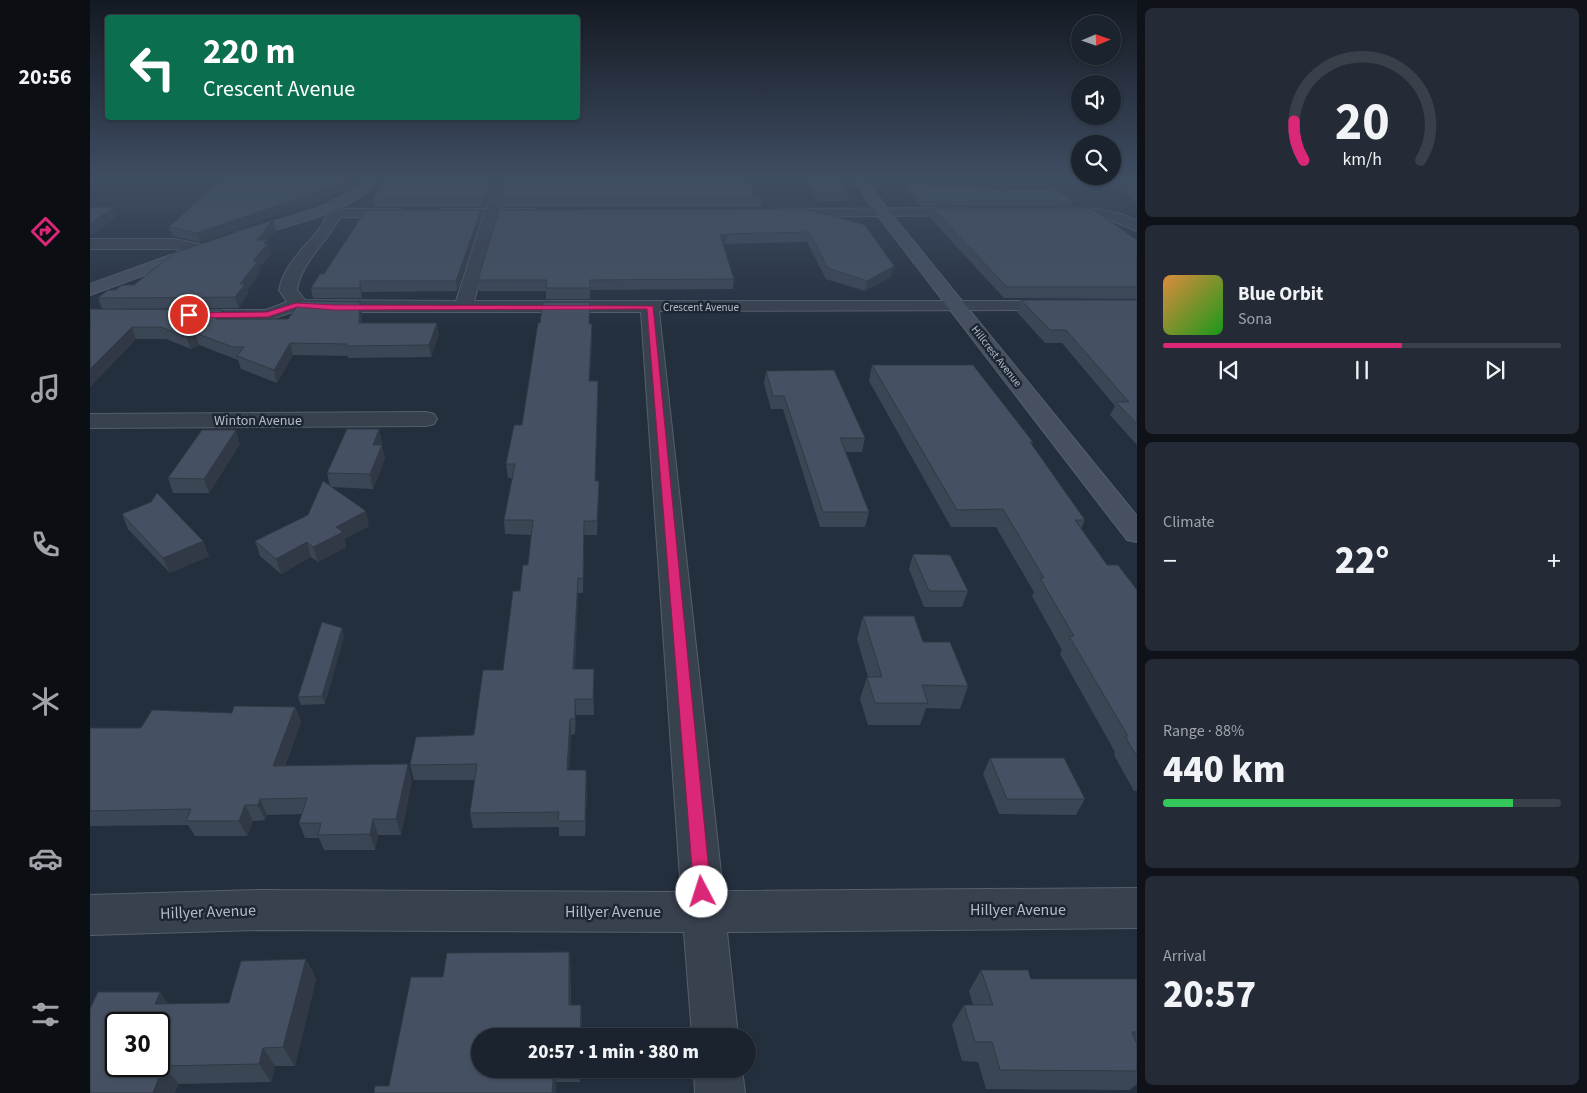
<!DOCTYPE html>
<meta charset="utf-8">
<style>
:root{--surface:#1b232e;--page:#242b36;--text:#f1f3f6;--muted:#a0a4aa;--line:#39404a;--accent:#db2777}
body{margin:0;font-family:"Source Sans 3",sans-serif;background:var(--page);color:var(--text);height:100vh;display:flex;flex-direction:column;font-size:19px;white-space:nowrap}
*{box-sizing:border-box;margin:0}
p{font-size:16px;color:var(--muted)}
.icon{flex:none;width:28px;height:28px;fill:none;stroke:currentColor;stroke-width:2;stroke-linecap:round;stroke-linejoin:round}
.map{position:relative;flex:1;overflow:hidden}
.side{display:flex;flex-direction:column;gap:8px;padding:8px;background:#0f1319;width:450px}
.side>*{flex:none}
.top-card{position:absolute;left:15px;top:15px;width:475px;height:105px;border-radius:5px;box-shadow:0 1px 4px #0004,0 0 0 1px var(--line);background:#0b6e4f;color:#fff;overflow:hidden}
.needle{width:32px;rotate:88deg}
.buttons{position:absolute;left:981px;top:15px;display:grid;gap:10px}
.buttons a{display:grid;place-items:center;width:50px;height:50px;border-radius:50%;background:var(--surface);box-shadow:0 1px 4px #0004,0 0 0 1px var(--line);font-size:25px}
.speed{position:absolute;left:15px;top:1012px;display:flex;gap:10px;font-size:25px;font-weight:700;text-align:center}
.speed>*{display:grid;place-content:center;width:65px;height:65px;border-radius:50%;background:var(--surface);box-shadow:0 1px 4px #0004,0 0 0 1px var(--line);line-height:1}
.speed .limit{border:2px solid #111;border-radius:8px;background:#fff;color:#111}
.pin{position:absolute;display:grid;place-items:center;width:42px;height:42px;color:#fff;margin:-21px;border:2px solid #fff;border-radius:50%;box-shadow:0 1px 5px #0007}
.me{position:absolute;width:55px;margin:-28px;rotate:355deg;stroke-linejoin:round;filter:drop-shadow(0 0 4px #0008)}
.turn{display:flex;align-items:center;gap:18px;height:105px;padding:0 15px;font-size:22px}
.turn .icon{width:65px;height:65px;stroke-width:2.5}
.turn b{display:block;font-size:35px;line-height:42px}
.big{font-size:38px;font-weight:800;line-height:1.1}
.side .card{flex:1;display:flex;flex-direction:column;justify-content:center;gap:8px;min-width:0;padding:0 18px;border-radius:8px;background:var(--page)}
.side .dial{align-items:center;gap:0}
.dial svg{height:130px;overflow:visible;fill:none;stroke:var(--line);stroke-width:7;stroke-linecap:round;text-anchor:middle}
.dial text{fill:var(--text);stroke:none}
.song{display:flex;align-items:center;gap:15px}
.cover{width:60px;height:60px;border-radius:8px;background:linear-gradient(135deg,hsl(30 70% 55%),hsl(120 70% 35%))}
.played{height:5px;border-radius:2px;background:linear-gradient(90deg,var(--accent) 60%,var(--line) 60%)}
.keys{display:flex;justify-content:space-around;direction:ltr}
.heat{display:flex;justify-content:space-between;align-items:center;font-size:28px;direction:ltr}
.charge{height:8px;border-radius:4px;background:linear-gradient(90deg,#34c759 88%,var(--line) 0)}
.trip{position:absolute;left:381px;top:1028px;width:285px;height:50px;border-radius:25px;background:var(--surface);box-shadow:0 1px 4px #0004,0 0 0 1px var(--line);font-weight:800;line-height:50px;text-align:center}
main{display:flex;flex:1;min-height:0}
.dock{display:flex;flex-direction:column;width:90px;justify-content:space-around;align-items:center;background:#0b0e12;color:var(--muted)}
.dock .icon{width:35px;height:35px}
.dock .active{color:var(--accent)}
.dock b{font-size:22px;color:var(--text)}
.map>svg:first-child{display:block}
</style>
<main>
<nav class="dock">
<b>20:56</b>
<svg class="icon active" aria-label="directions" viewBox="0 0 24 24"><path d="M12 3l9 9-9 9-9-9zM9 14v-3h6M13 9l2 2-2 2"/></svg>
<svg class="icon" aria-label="music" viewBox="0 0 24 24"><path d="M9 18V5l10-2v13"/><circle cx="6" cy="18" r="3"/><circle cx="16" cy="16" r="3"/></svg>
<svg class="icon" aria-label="phone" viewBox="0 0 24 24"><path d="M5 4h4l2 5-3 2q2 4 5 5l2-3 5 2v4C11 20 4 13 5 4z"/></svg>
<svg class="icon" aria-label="climate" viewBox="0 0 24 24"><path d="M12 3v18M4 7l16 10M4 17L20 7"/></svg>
<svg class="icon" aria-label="car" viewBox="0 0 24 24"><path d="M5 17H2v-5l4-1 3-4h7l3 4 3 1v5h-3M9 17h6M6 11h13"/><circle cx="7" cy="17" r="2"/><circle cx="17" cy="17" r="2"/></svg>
<svg class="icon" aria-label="filters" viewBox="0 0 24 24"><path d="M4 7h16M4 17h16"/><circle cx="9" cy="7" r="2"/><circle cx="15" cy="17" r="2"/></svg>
</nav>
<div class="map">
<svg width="1047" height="1093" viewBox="0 0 1047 1093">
<rect width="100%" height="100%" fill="#242f3e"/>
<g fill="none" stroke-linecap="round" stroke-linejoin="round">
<defs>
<g id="street">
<path d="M407 177H419L410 209H445L452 213 445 217H408L384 301H972L975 305 972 309 966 310 569 311 633 891 1047 888V928L637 932 648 1036H602L594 932 169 930 0 935V895L169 890 591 892 551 312H245L208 310 178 320H98L92 319 89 315 92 311 98 310H176L197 302 189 290C195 262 216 247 232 225 237 217 237 208 242 200L247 199 254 203 253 209H310L317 213 310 217H250C237 243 212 260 207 290L215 300 366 301 393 217H353L346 213 353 209H396Z"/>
<polygon points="878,208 883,209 885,212 883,215 691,217 684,213 691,209"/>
<path d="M971 208C997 208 1024 208 1047 221V231L1018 219 966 215 964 212 966 209Z"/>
<polygon points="0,239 85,239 118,246 120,249 112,254 85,249 0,249"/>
<polygon points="336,412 344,414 347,419 344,424 336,426 0,428 0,414"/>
<polygon points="604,1069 652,1069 655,1093 605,1093"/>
</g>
<g id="secondary">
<path d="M278 177H291C265 214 196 225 154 239H144L141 236 144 233C183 220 251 209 278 177Z"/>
<polygon points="762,177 774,177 798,210 1047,516 1047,542 1037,540 788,216"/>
<polygon points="108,245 114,247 116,250 114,253 0,295 0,284"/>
</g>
</defs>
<!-- street casing -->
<use href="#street" stroke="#565f6c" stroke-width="2"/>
<!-- secondary casing -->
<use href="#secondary" stroke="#565f6c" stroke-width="2"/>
<!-- street -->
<use href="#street" fill="#38414e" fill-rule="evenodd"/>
<!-- secondary -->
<use href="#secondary" fill="#465061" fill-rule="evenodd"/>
</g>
<!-- wall -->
<g fill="#3b4654">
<polygon points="292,177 406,177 395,207 284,207 283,199 296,177 292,178"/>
<polygon points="713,177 747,177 758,193 757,201 728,201"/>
<polygon points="1021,177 1047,177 1047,202 1019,183"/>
<polygon points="819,185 906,190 983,201 981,206 829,206 818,190"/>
<polygon points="264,188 110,242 82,236 79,227"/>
<polygon points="662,196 672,198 671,207 412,207 412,199"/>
<polygon points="842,208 1047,240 1047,299 914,298 840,218"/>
<polygon points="715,209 801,277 775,291 736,279 717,242 636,244 633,244 644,279 643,289 500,290 500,299 456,299 456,291 389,291 388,280"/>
<polygon points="391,210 391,219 367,291 272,292 272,298 223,298 221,288 234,274"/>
<polygon points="183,220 186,230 177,242 181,254 169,268 170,272 157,290 158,294 149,308 12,309 8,298 26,290 44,285"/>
<polygon points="931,300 1047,300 1047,445 1020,415 1025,406 972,343 955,343 927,312"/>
<polygon points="0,309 136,319 198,319 272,314 272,323 349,335 341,357 258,358 258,356 203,355 187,383 151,369 148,360 109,345 101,349 76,339 46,339 0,387"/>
<polygon points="502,324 502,337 500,381 508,381 505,481 509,481 509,495 507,535 494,535 493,593 488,593 485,669 504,684 504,715 486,715 485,734 481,735 479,770 496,770 497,785 495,836 469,836 469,827 383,828 380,813 385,780 324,780 320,765 384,735 413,670 430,591 438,565 441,535 415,534 414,520 422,478 418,478 416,464 432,425"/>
<polygon points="782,365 943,442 942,445 995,520 991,529 1017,565 1047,590 1047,791 1044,791 1024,755 1025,752 970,654 972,650 942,596 944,592 906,527 861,527 779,381"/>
<polygon points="676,371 775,438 772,452 756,452 779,512 775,527 730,527 693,409 681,409 674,384"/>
<polygon points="289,429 292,443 291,445 295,459 283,489 241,487 279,526 254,539 256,547 228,562 221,557 191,574 170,556 165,541 218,515 240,486 237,473"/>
<polygon points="150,444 119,493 83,493 78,478"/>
<polygon points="32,514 113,541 119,556 80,573 38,529"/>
<polygon points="823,554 878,591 872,607 834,607 819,569"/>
<polygon points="773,616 833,642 878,686 870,709 836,708 830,725 778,725 770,699 777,677 778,677 767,639"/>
<polygon points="254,636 235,704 211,705 208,697"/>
<polygon points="205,707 211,722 195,766 322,780 311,835 288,835 285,850 234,850 229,838 215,838 209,823 212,814 177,815 175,820 163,821 157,836 105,836 98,825 0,826 0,728 51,728 142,713"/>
<polygon points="900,758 995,799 986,815 909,814 893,774"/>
<polygon points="479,952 481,973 481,1005 491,1005 492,1025 492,1036 390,1036 390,1069 490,1069 490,1082 466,1082 466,1093 284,1093 299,1086 353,977"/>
<polygon points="216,959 226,979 205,1066 185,1066 181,1082 89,1084 0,1093 70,992 78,1004 139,1003"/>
<polygon points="891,970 941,979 1047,979 1047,1084 1040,1090 896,1089 888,1062 872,1061 862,1025 874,1005 883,1005 879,991"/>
</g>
<!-- shaded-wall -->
<g fill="#303945">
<polygon points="266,177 277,177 264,188 110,242 107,233"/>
<polygon points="403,177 406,177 395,207 394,199"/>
<polygon points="24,207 27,217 0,237 0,224"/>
<polygon points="391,210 391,219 367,291 366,281"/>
<polygon points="183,220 186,230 177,242 177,244 178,243 181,254 169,268 170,272 157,290 158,294 149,308 145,297 150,284 163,261 167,240"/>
<polygon points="637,234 636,244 629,244 630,235"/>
<polygon points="804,266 801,277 775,291 777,281"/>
<polygon points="270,281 272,292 272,298 270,288"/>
<polygon points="270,302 272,314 272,335 269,323"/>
<polygon points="133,310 137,322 126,319"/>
<polygon points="347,323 349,335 341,357 339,345"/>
<polygon points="502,324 502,337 499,394 499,381"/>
<polygon points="42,327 46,339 0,387 0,369"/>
<polygon points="105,333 109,345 101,349 96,337"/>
<polygon points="200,343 203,355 187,383 184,370"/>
<polygon points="508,381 508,394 505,495 505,481"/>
<polygon points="289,429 292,443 286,459 283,445"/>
<polygon points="146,430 150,444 119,493 114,479"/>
<polygon points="292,445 295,459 283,489 280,474"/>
<polygon points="509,481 509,495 507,535 507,521"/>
<polygon points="276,511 279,526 254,539 256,547 228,562 223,547 246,527"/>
<polygon points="113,541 119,556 80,573 73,558"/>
<polygon points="217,542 221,557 191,574 186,559"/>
<polygon points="488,578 488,593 484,684 483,669"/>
<polygon points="252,628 254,636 235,704 232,696"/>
<polygon points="504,669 504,715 503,699"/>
<polygon points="485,699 486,715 485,734"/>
<polygon points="205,707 211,722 189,781 183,766"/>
<polygon points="480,719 481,735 478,785 477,770"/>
<polygon points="318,764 322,780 311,835 306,819"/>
<polygon points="496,770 497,785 495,836 495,821"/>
<polygon points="170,799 177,815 175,820 168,805"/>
<polygon points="155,805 163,821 157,836 149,821"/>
<polygon points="283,819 288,835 285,850 280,834"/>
<polygon points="479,952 481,973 480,1025 479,1005"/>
<polygon points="216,959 226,979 205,1066 193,1047"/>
<polygon points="70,992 84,1012 65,1004"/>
<polygon points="491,1005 492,1025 492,1036 490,1036"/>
<polygon points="173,1048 185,1066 181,1082 169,1064"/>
<polygon points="73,1066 89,1084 85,1093 63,1093"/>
<polygon points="464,1069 465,1069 466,1082 466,1093 462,1093"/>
<polygon points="489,1069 490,1069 490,1082"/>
</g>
<!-- building -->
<g fill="#455162" stroke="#303945" fill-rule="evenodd">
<polygon points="133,177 266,177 263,180 107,233 79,227"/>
<polygon points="296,177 403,177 394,199 283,199"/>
<polygon points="418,177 653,177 656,184 664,184 662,196 672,198 412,199"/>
<polygon points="719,177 747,177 758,193 729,193"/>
<polygon points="1023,177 1047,177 1047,192"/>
<polygon points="819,185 894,186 906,190 965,189 983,201 830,201"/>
<polygon points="0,207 24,207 0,224"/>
<polygon points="842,208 1001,208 1047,240 1047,287 917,287"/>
<polygon points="715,209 775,225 804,266 777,281 738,268 719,232 637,234 630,235 644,279 500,280 500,288 456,288 457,280 388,280 409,210"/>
<polygon points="276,210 391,210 366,281 270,281 270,288 221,288 230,274 234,274"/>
<polygon points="183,220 167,240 176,240 174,244 178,243 163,261 168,261 150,284 155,284 145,297 8,298 18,290 26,290 32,285 44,285 84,253"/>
<polygon points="931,300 1047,300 1047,424 1026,402 1039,402 976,330 960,330"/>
<polygon points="211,301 270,302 269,323 347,323 339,345 255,346 257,344 200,343 184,370 147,356 154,347 143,347 105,333 96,337 71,327 42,327 0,369 0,309 133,310 126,319 198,319"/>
<polygon points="453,302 500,302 499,324 502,324 499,381 508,381 505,481 509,481 507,521 494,521 493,578 488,578 483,669 504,669 503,699 485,699 485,719 480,719 477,770 496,770 495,821 468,821 469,812 380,813 387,764 320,765 326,737 384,735 393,670 413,670 423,591 430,591 433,565 438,565 443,520 414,520 425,464 416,464 424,425 432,425 448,323 450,323"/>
<polygon points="782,365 883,365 943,442 940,442 995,520 985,520 1017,565 1028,565 1047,590 1047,757 1035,736 1038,736 979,636 984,636 950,578 954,578 913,509 867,510"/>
<polygon points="744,370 775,438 750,438 779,512 733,512 694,396 683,396 676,371"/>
<polygon points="257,429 289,429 283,445 292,445 280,474 237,473"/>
<polygon points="112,430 146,430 114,479 78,478"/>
<polygon points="233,481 276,511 246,527 253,532 223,547 217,542 186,559 165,541 218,515"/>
<polygon points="67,493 113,541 73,558 32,514 61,502"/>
<polygon points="823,554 860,555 878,591 839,591"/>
<polygon points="773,616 824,616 833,642 860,642 878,686 832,685 838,703 785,703 777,677 792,677"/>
<polygon points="232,622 252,628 232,696 208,697"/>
<polygon points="144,706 205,707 183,766 318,764 306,819 283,819 280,834 228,835 231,823 209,823 217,798 170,799 168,805 155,805 149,821 96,821 101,809 0,811 0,728 51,728 62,710 142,713"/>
<polygon points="900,758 974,758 995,799 917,799"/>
<polygon points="479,952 479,1005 491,1005 490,1036 390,1036 390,1069 464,1069 462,1093 284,1093 285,1086 299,1086 321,977 353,977 357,953"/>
<path d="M216 959 193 1047 173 1048 169 1064 73 1066 63 1093H0V1009L8 992H70L65 1004 139 1003 151 961ZM26 1024H69V1066H26Z"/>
<polygon points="891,970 938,970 941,979 1047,979 1047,1032 1042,1032 1047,1044 1047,1071 910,1070 902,1042 885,1042 874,1005 903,1005"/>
</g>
<!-- sky -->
<linearGradient id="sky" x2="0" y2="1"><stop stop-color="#141a22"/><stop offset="0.54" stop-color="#3f4d63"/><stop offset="1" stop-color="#3f4d63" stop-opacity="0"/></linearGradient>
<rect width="1047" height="330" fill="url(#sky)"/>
<!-- route -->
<polygon fill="#db2777" stroke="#8e194d" points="206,303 245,305 563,306 621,892 618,897 612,900 606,897 604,892 557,309 245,310 207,307 178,317 99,318 95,315 99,313 177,312"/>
<g text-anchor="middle" stroke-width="5" stroke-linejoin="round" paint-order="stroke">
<!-- far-street labels -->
<g font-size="11" fill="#b4bcc9" stroke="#1d2633">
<text x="611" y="311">Crescent Avenue</text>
<text transform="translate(907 356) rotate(52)" y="4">Hillcrest Avenue</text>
</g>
<!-- street labels -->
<g font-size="14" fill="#b4bcc9" stroke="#1d2633">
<text x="168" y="425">Winton Avenue</text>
</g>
<!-- near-street labels -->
<g font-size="16" fill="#b4bcc9" stroke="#1d2633">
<text x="928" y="915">Hillyer Avenue</text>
<text transform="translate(118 911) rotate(-2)" y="6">Hillyer Avenue</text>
<text x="523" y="917">Hillyer Avenue</text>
</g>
</g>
</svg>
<div class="buttons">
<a><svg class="needle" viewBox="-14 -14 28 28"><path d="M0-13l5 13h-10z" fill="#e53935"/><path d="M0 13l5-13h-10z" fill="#a0a4aa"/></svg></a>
<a><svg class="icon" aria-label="sound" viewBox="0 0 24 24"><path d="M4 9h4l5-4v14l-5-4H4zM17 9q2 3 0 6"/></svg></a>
<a><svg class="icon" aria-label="search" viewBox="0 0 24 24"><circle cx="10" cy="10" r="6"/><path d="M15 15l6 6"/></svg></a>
</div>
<div class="speed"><div class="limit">30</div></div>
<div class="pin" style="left:99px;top:315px;background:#d93025"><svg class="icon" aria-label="arrive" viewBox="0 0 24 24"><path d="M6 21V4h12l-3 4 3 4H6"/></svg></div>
<svg class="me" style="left:612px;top:892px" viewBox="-20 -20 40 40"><circle r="19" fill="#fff"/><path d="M0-13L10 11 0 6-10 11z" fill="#db2777"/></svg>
<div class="trip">20:57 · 1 min · 380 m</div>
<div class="top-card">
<div class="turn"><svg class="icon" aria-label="left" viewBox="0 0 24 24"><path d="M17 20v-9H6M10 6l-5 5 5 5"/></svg><div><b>220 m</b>Crescent Avenue</div></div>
</div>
</div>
<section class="side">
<div class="card dial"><svg viewBox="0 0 100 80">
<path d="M14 69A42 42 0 1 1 86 69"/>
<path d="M14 69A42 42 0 0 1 8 45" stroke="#db2777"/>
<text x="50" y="56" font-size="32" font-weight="700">20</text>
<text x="50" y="72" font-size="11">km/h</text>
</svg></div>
<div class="card">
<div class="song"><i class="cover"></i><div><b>Blue Orbit</b><p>Sona</p></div></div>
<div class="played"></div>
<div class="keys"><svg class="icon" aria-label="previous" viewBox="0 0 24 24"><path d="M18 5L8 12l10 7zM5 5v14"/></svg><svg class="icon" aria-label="pause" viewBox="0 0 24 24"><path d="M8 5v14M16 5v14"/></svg><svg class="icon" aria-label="next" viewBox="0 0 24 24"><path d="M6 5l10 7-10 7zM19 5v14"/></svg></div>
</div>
<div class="card"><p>Climate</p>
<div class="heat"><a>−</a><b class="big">22°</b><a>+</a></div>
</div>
<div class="card"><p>Range · 88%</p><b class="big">440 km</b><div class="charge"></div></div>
<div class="card"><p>Arrival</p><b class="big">20:57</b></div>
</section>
</main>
